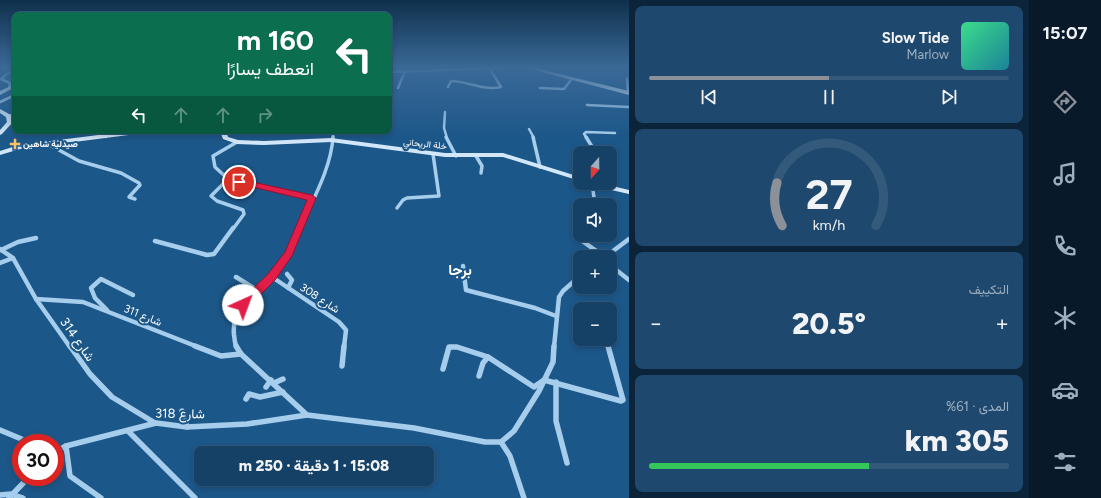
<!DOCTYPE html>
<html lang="ar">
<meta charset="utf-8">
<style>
:root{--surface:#154167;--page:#1e486d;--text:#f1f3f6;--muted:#9dafc0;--line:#345a7b;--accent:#8c9099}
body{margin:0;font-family:Figtree,Vazirmatn,sans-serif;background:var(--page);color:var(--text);direction:rtl;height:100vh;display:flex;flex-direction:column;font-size:15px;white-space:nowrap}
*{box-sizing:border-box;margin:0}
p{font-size:13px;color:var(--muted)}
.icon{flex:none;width:22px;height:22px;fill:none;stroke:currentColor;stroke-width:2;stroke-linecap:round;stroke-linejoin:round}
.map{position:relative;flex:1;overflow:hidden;direction:ltr}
.details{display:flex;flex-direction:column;gap:6px;padding:6px;background:#0c2439;width:400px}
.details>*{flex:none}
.guide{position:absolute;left:12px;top:12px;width:380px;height:122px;border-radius:8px;box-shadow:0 2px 6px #0003,0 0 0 1px var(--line);direction:rtl;background:#0b6e4f;color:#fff;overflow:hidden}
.needle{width:26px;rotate:200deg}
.tools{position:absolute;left:573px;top:146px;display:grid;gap:8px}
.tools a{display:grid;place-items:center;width:44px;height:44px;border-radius:8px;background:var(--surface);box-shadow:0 2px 6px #0003,0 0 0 1px var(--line);font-size:20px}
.speed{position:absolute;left:12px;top:434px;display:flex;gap:8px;font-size:20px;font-weight:700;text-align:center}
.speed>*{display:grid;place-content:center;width:52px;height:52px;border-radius:50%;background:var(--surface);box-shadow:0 2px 6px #0003,0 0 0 1px var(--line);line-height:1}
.speed .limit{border:6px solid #d22;background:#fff;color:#111}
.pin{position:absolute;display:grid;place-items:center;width:34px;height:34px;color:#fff;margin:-17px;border:2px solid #fff;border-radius:50%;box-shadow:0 1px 4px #0007}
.me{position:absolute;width:44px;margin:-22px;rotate:43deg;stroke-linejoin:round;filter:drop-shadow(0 0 3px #0008)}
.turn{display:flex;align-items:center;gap:14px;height:84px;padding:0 12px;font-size:18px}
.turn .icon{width:52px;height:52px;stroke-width:2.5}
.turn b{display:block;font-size:28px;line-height:34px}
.lanes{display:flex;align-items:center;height:38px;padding:0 12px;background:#0003;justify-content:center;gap:20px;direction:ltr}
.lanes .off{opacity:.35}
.big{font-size:30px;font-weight:800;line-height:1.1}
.details .tile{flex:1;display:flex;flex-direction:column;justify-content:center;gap:6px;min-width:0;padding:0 14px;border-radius:8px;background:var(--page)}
.details .dial{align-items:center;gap:0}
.dial svg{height:104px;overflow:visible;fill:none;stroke:var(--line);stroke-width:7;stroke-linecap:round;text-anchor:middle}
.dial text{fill:var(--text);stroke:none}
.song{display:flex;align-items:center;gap:12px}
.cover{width:48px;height:48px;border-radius:6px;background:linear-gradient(135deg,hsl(150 70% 55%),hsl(190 70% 35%))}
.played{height:4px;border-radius:2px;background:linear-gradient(90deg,var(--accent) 50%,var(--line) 50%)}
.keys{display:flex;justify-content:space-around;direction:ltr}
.heat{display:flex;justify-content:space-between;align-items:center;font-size:22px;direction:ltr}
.charge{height:6px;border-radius:3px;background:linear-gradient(90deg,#34c759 61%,var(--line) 0)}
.trip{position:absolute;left:194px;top:446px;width:240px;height:40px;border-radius:8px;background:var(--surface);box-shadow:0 2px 6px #0003,0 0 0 1px var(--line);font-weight:800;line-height:40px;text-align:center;direction:rtl}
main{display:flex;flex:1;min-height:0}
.dock{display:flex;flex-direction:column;width:72px;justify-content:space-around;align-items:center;background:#081a29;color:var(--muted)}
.dock .icon{width:28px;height:28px}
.dock .current{color:var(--accent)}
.dock b{font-size:18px;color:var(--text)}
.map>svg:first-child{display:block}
</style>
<main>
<nav class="dock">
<b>15:07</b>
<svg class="icon current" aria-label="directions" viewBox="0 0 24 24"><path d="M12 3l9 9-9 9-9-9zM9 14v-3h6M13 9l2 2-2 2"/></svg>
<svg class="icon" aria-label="music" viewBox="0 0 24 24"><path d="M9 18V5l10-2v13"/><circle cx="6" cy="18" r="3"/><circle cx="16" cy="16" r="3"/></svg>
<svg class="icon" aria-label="phone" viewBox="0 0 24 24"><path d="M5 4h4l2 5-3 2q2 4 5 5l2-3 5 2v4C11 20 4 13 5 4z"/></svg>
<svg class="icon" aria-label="climate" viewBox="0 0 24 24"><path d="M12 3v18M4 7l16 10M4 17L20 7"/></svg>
<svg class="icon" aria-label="car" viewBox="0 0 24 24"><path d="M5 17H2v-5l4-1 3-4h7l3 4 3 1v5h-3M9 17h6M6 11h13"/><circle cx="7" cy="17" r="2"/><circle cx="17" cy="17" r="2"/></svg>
<svg class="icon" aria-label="filters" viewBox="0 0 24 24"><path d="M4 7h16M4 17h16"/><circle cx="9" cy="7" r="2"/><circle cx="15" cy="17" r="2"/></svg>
</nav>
<section class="details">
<div class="tile">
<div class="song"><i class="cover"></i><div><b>Slow Tide</b><p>Marlow</p></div></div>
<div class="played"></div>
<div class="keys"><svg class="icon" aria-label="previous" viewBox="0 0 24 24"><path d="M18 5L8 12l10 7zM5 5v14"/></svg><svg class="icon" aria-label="pause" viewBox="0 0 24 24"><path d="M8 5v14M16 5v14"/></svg><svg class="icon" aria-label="next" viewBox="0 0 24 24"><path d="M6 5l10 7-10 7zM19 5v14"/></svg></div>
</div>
<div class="tile dial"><svg viewBox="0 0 100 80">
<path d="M14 69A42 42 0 1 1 86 69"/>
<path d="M14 69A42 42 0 0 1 10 36" stroke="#8c9099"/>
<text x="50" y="56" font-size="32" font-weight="700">27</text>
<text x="50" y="72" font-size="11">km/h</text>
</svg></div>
<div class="tile"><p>التكييف</p>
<div class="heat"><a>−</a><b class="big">20.5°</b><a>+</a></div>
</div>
<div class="tile"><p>المدى · 61%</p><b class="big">305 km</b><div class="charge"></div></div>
</section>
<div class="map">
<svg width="629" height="498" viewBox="0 0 629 498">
<rect width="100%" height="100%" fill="#1c5789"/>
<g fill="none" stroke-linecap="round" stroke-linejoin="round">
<!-- minor-far3 -->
<g stroke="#a6cdec" stroke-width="2.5">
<polyline points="9,72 1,79 10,83 9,88"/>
<polyline points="389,72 523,67"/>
<polyline points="627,78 628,93"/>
<path d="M448 87 451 81C468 81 483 91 501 87L490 69"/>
<polyline points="398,88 405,71"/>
<polyline points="540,88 564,89 571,80"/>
<polyline points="0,102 15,95"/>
<polyline points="587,105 629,107"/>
<polyline points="445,112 444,128 447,138"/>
<polyline points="9,116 15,114"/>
<polyline points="529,129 534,138"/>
<polyline points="104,131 106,137"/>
<polyline points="333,138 333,131"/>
<polyline points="587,138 584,134 586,132 615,133"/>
</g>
<!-- minor-far2 -->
<g stroke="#a6cdec" stroke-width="3.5">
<polyline points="446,137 456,156"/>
<polyline points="533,137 540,167"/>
<polyline points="586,137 596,153"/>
<polyline points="237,142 213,156 215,167 228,179 312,198"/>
<polyline points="48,144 79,161 121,173 139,183 140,185 129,197 135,199"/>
<polyline points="476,156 482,166 481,173"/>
<polyline points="228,179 211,196 217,201 243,210 244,214 233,229"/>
<polyline points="592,183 595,205"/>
<polyline points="397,208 403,200 407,198 439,196 433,154"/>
<path d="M300 229C312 201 331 169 333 137"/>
</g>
<!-- minor-far1 -->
<g stroke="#a6cdec" stroke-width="4.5">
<polyline points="578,238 605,257 629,239"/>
<polyline points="155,241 207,255 214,254 233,228"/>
<polyline points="0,249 13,258 36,299 70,347"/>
<polyline points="1,250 18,242 36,238"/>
<polyline points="0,263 13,258"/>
<polyline points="610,265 629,280"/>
<polyline points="463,266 466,290 535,308 556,316"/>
<polyline points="287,274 292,280 288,288"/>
<polyline points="236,277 257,290"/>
<polyline points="272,277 339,322 346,330 344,347"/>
<polyline points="36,299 83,302 198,347"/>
<polyline points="107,310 95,298 91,288 101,279 133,295"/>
<path d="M237 347C234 343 235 339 234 335 231 305 256 295 273 276 285 262 293 246 300 228"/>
<polyline points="554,347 559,297 563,291 580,276"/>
</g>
<!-- minor -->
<g stroke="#a6cdec" stroke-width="5.5">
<polyline points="70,346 90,374 112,397 155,423"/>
<polyline points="195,346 221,356 241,354"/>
<polyline points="236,346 241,354 307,415 414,428 485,442 501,442 510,456 524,498"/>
<polyline points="342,366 344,346"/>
<polyline points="443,369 449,347 457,347 488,357"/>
<polyline points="479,376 483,363 488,357 534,387 544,380 621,401 623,400 608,346"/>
<polyline points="556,382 556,421 567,463"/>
<polyline points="274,383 283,379"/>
<polyline points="266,387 271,380"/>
<polyline points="246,399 249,394 260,397 283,392"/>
<polyline points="182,411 187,427"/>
<polyline points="0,430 31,443"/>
<polyline points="128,431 195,498"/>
<polyline points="501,442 514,431 539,391 553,362 554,346"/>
<polyline points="66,446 70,476 101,498"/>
<polyline points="55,452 66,446 156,423 187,427 247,424 307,415"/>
<polyline points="0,495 11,494 23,498"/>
<polyline points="9,498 29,477"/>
</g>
<!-- secondary -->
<g fill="#d2e7f9" fill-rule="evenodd">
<polygon points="523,67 531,67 629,91 629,95"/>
<polygon points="15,84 15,87 0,95 0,91"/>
<polygon points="0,109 11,115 13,122 2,134 0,135 0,130 7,122 6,117 0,113"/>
<polygon points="130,131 147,131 144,133 20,149 0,155 0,151 19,145"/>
<polygon points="220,131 226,131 228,137 238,140 264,141 331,138 445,153 503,153 580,177 580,181 503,157 445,157 331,142 264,145 237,144 223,139"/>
<polygon points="588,183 600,183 629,190 629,194 589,185"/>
</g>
</g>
<!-- sky -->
<linearGradient id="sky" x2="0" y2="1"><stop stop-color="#0f304b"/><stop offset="0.49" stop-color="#3a6997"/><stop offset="1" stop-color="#3a6997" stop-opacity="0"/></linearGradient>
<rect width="629" height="137" fill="url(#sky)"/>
<!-- route -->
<polygon fill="#e11d48" stroke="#92132f" points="239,179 312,195 316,198 292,256 275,280 247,308 243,310 239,308 238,305 239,302 268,274 285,252 307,200 236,183 236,180"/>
<!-- markers -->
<path fill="#fcbf63" stroke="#1c5789" stroke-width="1.5" d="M13 138h4v4h4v4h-4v4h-4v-4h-4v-4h4z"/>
<g text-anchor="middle" stroke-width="4" stroke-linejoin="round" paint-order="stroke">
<!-- far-poi labels -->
<g font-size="9" font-weight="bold" fill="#fff" stroke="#1c5789" text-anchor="start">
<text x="23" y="147">صيدلية شاهين</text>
</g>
<!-- far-street labels -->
<g font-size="9" fill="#fff" stroke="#1c5789">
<text transform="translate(425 144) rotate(6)" y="3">خلة الريحاني</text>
</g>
<!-- street labels -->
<g font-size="11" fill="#fff" stroke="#1c5789">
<text transform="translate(320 298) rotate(33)" y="4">شارع 308</text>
<text transform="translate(143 315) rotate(22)" y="4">شارع 311</text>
</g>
<!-- near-street labels -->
<g font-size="13" fill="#fff" stroke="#1c5789">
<text transform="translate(78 339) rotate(55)" y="5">شارع 314</text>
<text transform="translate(180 413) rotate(1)" y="5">شارع 318</text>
</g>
<!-- district labels -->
<g font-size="15" font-weight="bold" fill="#fff" stroke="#1c5789">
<text x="460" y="275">برجا</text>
</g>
</g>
</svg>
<div class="tools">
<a><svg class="needle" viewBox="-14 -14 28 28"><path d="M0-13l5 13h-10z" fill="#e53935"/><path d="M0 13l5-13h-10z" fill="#9dafc0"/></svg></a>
<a><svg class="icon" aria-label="sound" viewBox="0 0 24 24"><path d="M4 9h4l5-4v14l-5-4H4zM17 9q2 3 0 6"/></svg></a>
<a>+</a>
<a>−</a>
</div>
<div class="speed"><div class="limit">30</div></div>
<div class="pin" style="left:239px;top:182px;background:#d93025"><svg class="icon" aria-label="arrive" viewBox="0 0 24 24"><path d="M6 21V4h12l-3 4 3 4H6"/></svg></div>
<svg class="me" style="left:243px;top:305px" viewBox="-20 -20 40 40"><circle r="19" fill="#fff"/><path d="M0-13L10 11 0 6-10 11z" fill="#e11d48"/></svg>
<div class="trip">15:08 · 1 دقيقة · 250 m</div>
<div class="guide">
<div class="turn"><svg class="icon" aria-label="left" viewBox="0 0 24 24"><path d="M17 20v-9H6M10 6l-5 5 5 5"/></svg><div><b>160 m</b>انعطف يسارًا</div></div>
<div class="lanes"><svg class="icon" aria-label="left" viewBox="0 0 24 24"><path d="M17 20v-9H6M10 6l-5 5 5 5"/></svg><svg class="icon off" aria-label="ahead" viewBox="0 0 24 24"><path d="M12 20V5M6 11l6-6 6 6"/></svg><svg class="icon off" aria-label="ahead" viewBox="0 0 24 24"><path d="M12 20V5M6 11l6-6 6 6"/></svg><svg class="icon off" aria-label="right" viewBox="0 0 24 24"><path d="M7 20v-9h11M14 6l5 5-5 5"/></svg></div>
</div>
</div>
</main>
